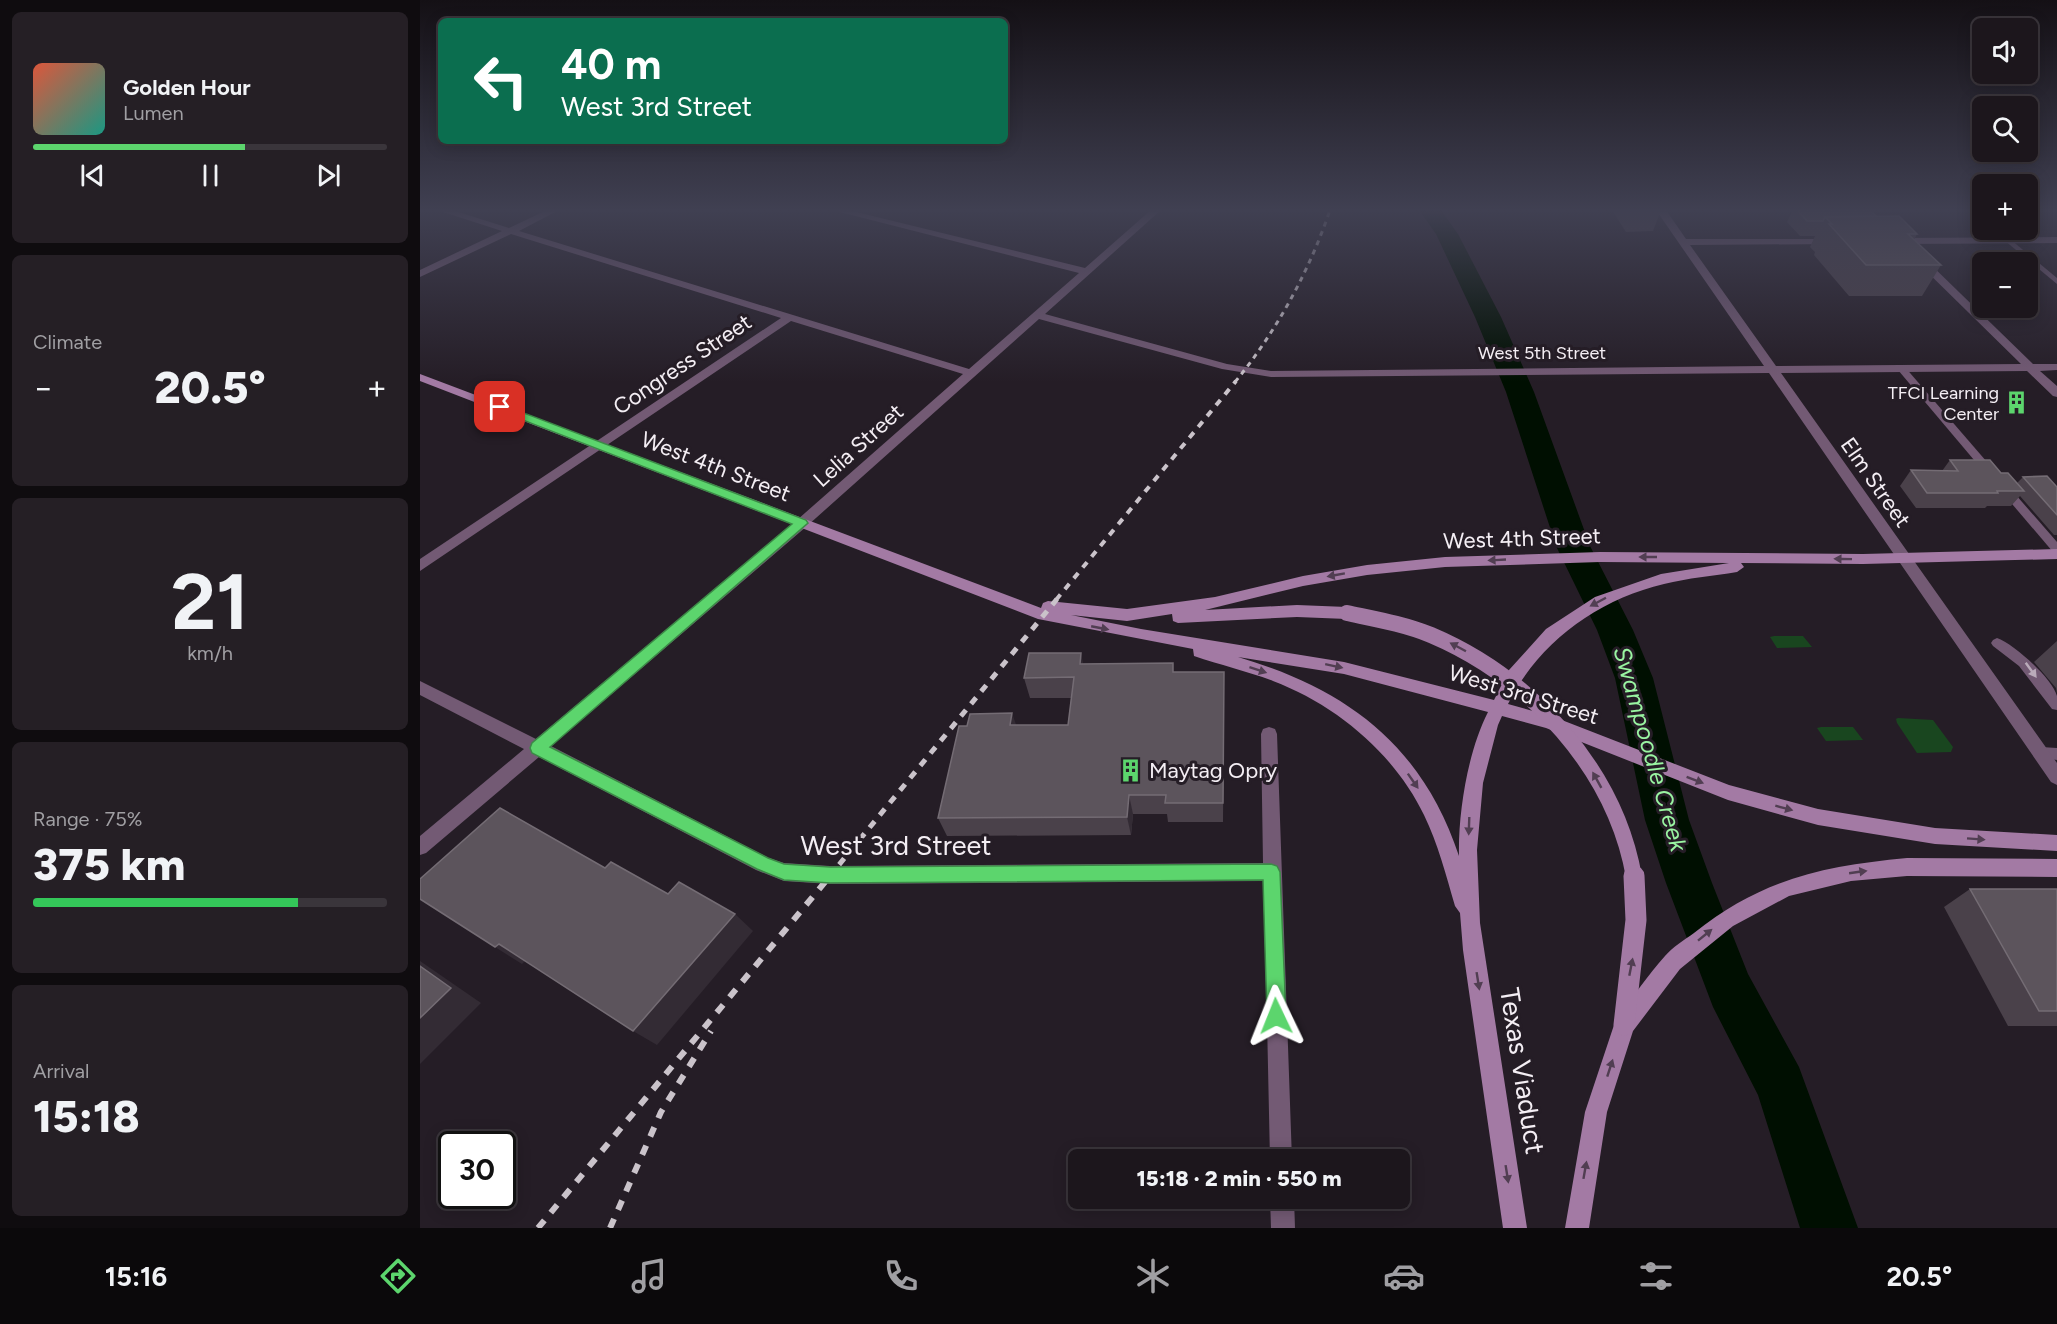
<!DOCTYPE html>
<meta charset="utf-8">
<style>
:root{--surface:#1c161c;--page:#251f25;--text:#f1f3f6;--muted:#a09fa3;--line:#3a353b;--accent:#5cd56d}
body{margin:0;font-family:Figtree,sans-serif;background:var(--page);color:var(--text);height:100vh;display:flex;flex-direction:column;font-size:22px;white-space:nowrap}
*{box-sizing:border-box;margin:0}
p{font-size:20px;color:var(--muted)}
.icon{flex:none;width:33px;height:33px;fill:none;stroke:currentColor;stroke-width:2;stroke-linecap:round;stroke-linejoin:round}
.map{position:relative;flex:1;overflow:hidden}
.drawer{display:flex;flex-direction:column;gap:12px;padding:12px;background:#0f0c0f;width:420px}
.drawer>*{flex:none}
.guide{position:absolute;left:18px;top:18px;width:570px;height:126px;border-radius:9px;box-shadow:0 3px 15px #0003,0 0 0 2px var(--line);background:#0b6e4f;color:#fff;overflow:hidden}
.buttons{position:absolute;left:1552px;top:18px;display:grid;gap:12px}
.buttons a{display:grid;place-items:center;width:66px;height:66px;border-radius:9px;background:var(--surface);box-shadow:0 3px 15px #0003,0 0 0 2px var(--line);font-size:30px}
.speed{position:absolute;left:18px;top:1131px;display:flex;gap:12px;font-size:30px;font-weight:700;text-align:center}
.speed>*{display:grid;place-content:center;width:78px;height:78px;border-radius:50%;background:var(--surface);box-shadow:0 3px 15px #0003,0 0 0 2px var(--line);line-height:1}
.speed .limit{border:3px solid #111;border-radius:9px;background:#fff;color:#111}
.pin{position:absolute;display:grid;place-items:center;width:51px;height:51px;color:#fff;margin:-26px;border-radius:12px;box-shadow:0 3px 9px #0006}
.me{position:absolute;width:66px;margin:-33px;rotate:358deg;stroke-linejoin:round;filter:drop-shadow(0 0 4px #0008)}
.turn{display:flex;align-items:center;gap:21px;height:126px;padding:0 24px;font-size:27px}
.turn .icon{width:78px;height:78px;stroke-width:2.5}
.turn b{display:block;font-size:42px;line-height:51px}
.big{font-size:45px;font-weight:800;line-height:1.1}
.drawer .card{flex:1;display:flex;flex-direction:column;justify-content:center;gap:9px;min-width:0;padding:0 21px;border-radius:9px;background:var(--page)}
.drawer .dial{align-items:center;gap:0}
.dial b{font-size:78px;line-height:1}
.song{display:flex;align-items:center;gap:18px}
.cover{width:72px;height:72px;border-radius:9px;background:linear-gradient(135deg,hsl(10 70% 55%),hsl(170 70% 35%))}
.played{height:6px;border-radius:3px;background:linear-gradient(90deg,var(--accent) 60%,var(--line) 60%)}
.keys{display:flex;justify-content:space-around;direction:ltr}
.heat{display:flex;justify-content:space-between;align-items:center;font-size:33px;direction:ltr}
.charge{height:9px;border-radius:4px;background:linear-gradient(90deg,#34c759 75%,var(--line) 0)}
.trip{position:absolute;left:648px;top:1149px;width:342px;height:60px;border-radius:9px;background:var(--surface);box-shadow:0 3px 15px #0003,0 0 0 2px var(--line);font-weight:800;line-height:60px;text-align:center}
.dock{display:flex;height:96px;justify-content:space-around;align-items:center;background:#0b090b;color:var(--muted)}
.dock .icon{width:42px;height:42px}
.dock .on{color:var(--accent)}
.dock b{font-size:27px;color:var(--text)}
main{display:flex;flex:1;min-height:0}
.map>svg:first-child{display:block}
</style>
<main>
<section class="drawer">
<div class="card">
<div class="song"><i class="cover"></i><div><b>Golden Hour</b><p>Lumen</p></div></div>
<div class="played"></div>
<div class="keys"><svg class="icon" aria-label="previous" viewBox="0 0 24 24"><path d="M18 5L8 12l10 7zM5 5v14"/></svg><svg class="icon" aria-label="pause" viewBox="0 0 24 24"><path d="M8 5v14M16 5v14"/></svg><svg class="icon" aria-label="next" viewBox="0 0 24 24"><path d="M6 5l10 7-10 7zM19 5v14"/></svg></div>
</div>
<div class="card"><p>Climate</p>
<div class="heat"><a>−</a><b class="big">20.5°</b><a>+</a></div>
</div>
<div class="card dial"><b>21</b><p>km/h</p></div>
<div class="card"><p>Range · 75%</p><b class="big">375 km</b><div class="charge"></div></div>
<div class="card"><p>Arrival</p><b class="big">15:18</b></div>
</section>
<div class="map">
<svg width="1637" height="1228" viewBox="0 0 1637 1228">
<rect width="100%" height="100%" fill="#251d26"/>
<!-- green -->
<g fill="#19461f">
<polygon points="1354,636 1383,636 1392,647 1357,648 1350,637"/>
<polygon points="1478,718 1513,720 1533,747 1531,752 1497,753 1477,723 1476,719"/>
<polygon points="1401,727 1433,727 1443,740 1406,741 1397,728"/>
</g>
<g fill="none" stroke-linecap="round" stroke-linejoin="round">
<!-- river -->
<polygon fill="#000f01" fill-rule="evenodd" points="999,210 1021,210 1038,234 1081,317 1114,392 1170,546 1213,630 1233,678 1269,820 1292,883 1328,974 1379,1067 1438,1228 1380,1228 1338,1095 1293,1007 1246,883 1225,820 1195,678 1177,630 1136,546 1086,392 1055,317 1016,234"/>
<!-- service -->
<g fill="#735a74" fill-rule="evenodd">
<polygon points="1548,210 1556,210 1563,215 1563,221"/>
<polygon points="1572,230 1579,230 1637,278 1637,284"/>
<polygon points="1481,365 1484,366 1573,469 1574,471 1573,473 1565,473 1478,370 1478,366"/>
<polygon points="1585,485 1589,487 1637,542 1637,553 1633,552 1581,491 1580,489 1581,487"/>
<path d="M1577 638C1594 644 1633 679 1637 696 1637 700 1637 706 1637 710L1632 709 1599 666 1573 646 1571 643 1573 640Z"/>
<polygon points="1621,747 1637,748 1637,760 1616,757 1614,753 1616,749"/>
</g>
<!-- minor -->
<g fill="#735a74" fill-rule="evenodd">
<polygon points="17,210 32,210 89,228 127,210 139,210 99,231 549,369 659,273 412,210 428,210 665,268 731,210 741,210 625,314 807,364 851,371 1344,366 1236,210 1246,210 1266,239 1415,239 1417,241 1412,244 1270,245 1356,366 1601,364 1496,261 1505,259 1613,364 1637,364 1637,370 1620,371 1637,386 1637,397 1633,396 1607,371 1361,373 1637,763 1637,785 1631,782 1349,373 851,377 802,369 619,319 387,526 131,746 349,858 364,863 410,866 843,863 841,734 843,729 849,727 855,729 857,734 872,1160 850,1160 844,881 410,884 364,881 336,870 119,757 6,853 0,855 0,836 104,749 0,695 0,681 116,739 377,520 543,374 371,321 0,571 0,559 361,318 91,234 0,277 0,270 82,231"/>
<polygon points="1637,237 1637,243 1475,244 1470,241 1475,238"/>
<polygon points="850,1198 874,1198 875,1228 851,1228"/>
</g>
<!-- secondary -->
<g fill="#a37aa4" fill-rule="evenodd">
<path d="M0 374 621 608 623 603 628 601 707 609 795 597 883 576 947 565 1025 557 1180 552 1443 554 1637 549V559L1443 564 1321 563 1324 567 1317 572C1293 576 1268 578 1244 584 1177 600 1119 642 1088 704L1134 717 1309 785 1398 809 1515 828 1637 835V851L1515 844 1398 825 1308 800 1126 728 1082 716 1078 725 1063 783 1057 850 1060 923 1107 1228H1083L1043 950 1040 913 1035 906C1026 875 1018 844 1004 815 974 753 916 705 853 681 827 671 800 665 774 656L773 649 618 619 0 381ZM1180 562 1309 563 1241 574 1175 597 1126 629 1089 670 1074 700 924 662 721 629 651 615 707 621 752 614 753 621 758 623 877 617 927 619 932 617 934 613 932 609 927 607 877 605 785 610 883 586 947 575 1025 567ZM818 657 924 674 1068 712C1048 751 1038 812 1039 856 1002 745 927 689 818 657Z"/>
<path d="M1487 858 1637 859V877L1487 876 1431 881 1369 896 1313 926 1260 969 1213 1031 1187 1112 1169 1228H1145L1165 1112 1194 1025 1197 1018C1213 997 1228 975 1245 956 1253 947 1264 940 1274 933 1341 879 1403 866 1487 858Z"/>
</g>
<!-- rail-far3 -->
<path stroke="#cac3ca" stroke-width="3" stroke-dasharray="5 5" stroke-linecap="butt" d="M815 382C856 332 889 272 910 210"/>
<!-- rail-far2 -->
<polyline stroke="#cac3ca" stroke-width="4" stroke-dasharray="7 7" stroke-linecap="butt" points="636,600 816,381"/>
<!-- rail-far1 -->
<polyline stroke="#cac3ca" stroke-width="5" stroke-dasharray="8 8" stroke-linecap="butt" points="409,877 637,599"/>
<!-- rail -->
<g stroke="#cac3ca" stroke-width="6" stroke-dasharray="10 10" stroke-linecap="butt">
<polyline points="118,1228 410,876"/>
<polyline points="190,1228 241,1112 291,1031"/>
</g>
<!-- secondary-bridge-far1 -->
<path stroke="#a37aa4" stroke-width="16" d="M927 613C955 619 984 624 1011 635 1110 677 1195 769 1214 877"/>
<!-- secondary-bridge -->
<polyline stroke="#a37aa4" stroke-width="21" points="1204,1025 1216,920 1214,876"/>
</g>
<!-- wall -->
<g fill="#4a414a">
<polygon points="1192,210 1241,210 1233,231 1206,232"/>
<polygon points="1373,210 1450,210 1456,216 1497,234 1494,240 1521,265 1502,296 1429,296 1394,255 1395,252 1390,247 1395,236 1380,236 1367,222"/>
<polygon points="1530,460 1581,473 1597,483 1603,477 1637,487 1637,535 1634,535 1600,496 1591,506 1567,506 1565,508 1496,508 1480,486 1491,470 1522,471"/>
<polygon points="1637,641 1637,693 1636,688 1614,662"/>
<polygon points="663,664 753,672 804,693 803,822 748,822 747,814 713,814 711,835 527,836 518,818 596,725 648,725 651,698 610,698 604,678"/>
<polygon points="1550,889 1637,889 1637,1026 1588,1026 1524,907"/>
</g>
<!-- shaded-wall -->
<g fill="#332b34">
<polygon points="661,653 665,673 660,664"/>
<polygon points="592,713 599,733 590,725"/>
<polygon points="709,795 713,814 711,835 707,817"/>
<polygon points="315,914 333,931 237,1045 213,1031"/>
<polygon points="79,944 105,961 102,964 75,947"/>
<polygon points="0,961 61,1003 0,1064"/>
</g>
<!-- building -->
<g fill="#5c545c" stroke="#746c74" stroke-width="1.5">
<polygon points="1377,210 1450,210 1456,216 1405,217 1403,221 1387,221"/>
<polygon points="1479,216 1497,234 1488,234 1521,265 1446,265 1409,224 1412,224 1405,217"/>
<polygon points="1530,460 1570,460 1581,473 1588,473 1604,491 1577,491 1578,493 1507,493 1491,470 1538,471"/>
<polygon points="1627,476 1637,487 1637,515 1603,477"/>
<polygon points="609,653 661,653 660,664 753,663 753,672 804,672 803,803 745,803 746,795 709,795 707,817 518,818 539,726 547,726 550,714 592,713 590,725 648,725 654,677 604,678"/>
<polygon points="80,808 185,868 191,862 248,894 259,882 315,914 213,1031 79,944 75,947 0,899 0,879"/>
<polygon points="1550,889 1637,889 1637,1011 1619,1011"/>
<polygon points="0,966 31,988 0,1018"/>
</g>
<!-- one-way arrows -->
<defs><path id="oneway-solid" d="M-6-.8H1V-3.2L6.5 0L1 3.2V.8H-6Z" transform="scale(1.5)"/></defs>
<g fill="#513e52">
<use href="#oneway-solid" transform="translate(1228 557) rotate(-180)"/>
<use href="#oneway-solid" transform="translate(1423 559) rotate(-179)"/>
<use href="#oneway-solid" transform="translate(1077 560) rotate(177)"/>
<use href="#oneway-solid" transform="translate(916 575) rotate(170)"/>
<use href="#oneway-solid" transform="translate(1178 602) rotate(152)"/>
<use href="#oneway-solid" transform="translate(680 628) rotate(11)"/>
<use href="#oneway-solid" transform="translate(1038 647) rotate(-152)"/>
<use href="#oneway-solid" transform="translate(914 666) rotate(12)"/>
<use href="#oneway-solid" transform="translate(838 670) rotate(18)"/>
<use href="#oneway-solid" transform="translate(1177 780) rotate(-119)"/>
<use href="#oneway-solid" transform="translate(1275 780) rotate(21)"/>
<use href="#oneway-solid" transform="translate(993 781) rotate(55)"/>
<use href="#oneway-solid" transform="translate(1364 808) rotate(15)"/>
<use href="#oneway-solid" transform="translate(1049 826) rotate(92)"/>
<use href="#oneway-solid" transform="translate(1556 839) rotate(4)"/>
<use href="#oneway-solid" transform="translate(1438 872) rotate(-8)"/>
<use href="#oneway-solid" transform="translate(1285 935) rotate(-39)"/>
<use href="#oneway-solid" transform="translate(1211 967) rotate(-79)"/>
<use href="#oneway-solid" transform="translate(1058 981) rotate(81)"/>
<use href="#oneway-solid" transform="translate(1190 1068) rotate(-72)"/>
<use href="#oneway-solid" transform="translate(1165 1170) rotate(-80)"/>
<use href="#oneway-solid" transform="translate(1087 1174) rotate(81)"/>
</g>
<use fill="#baabba" href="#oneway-solid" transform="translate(1611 670) rotate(54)"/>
<!-- sky -->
<linearGradient id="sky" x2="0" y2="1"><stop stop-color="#141015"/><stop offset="0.55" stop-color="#404052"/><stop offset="1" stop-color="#404052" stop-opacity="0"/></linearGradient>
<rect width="1637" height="382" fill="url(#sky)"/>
<!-- route -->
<polygon fill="#5cd56d" stroke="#3c8a47" stroke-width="1.5" points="80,404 386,520 388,523 130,747 348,858 364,864 410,867 851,864 857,866 860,872 866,1016 863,1022 856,1025 850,1022 847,1016 843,880 410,883 364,880 337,869 112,753 110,748 112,743 372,524 77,410 77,405"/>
<!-- icons -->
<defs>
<symbol id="building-bare" viewBox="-9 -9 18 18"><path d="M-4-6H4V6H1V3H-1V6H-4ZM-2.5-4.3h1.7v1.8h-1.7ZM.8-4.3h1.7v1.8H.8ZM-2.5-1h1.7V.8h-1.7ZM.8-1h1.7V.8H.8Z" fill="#5cd56d" stroke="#251d26" stroke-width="2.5" paint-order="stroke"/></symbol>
</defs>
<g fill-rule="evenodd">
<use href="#building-bare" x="1580" y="386" width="33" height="33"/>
<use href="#building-bare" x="694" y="754" width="33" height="33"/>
</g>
<g text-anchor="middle" stroke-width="6" stroke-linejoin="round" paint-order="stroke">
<!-- far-street labels -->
<g font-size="18" fill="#f4eef4" stroke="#251d26">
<text x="1122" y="359">West 5th Street</text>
</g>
<!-- far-poi labels -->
<g font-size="18" fill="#f4eef4" stroke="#251d26" text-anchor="end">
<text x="1579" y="399">TFCI Learning<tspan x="1579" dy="21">Center</tspan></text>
</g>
<!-- street labels -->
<g font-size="22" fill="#f4eef4" stroke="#251d26">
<text transform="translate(262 364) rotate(-34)" y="8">Congress Street</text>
<text transform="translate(438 445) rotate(-42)" y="8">Lelia Street</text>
<text transform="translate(296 466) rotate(21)" y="8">West 4th Street</text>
<text transform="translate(1456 482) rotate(55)" y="8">Elm Street</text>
<text transform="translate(1102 538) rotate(-2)" y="8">West 4th Street</text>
<text transform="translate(1104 694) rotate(17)" y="8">West 3rd Street</text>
</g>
<!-- poi labels -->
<g font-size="22" fill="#f4eef4" stroke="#251d26" text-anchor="start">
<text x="729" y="778">Maytag Opry</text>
</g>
<!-- water labels -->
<g font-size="24" font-style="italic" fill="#9af5a2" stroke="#251d26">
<text transform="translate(1230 749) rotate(74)" y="8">Swampoodle Creek</text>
</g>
<!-- near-street labels -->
<g font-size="27" fill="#f4eef4" stroke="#251d26">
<text x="476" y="855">West 3rd Street</text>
<text transform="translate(1102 1071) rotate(81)" y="9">Texas Viaduct</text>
</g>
</g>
</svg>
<div class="buttons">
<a><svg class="icon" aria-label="sound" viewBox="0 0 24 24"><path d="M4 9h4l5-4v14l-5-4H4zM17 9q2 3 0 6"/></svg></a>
<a><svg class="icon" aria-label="search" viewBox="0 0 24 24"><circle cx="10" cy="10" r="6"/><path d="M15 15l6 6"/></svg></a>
<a>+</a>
<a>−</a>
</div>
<div class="speed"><div class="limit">30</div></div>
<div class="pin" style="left:80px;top:407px;background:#d93025"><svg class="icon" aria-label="arrive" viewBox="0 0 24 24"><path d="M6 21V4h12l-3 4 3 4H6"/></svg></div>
<svg class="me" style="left:856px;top:1016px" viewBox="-20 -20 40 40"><path d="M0-17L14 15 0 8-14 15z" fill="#5cd56d" stroke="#fff" stroke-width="4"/></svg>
<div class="trip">15:18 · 2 min · 550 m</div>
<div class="guide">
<div class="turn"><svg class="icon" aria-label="left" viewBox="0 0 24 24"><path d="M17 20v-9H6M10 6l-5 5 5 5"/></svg><div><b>40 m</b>West 3rd Street</div></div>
</div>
</div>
</main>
<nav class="dock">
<b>15:16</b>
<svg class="icon on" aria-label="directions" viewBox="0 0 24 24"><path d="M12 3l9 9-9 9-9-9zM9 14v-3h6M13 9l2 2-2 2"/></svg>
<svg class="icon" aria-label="music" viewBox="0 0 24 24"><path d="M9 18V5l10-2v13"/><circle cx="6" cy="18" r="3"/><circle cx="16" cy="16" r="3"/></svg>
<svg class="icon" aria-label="phone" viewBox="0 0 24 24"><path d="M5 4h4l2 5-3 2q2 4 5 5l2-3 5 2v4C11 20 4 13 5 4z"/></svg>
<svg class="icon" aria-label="climate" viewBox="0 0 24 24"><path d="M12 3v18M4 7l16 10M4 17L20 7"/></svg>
<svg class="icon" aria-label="car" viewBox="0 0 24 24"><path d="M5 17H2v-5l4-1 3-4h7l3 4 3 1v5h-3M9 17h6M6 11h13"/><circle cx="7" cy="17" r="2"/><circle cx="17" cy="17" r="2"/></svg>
<svg class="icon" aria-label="filters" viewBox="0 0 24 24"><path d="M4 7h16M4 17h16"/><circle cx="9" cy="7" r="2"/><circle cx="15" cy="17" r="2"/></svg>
<b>20.5°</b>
</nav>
